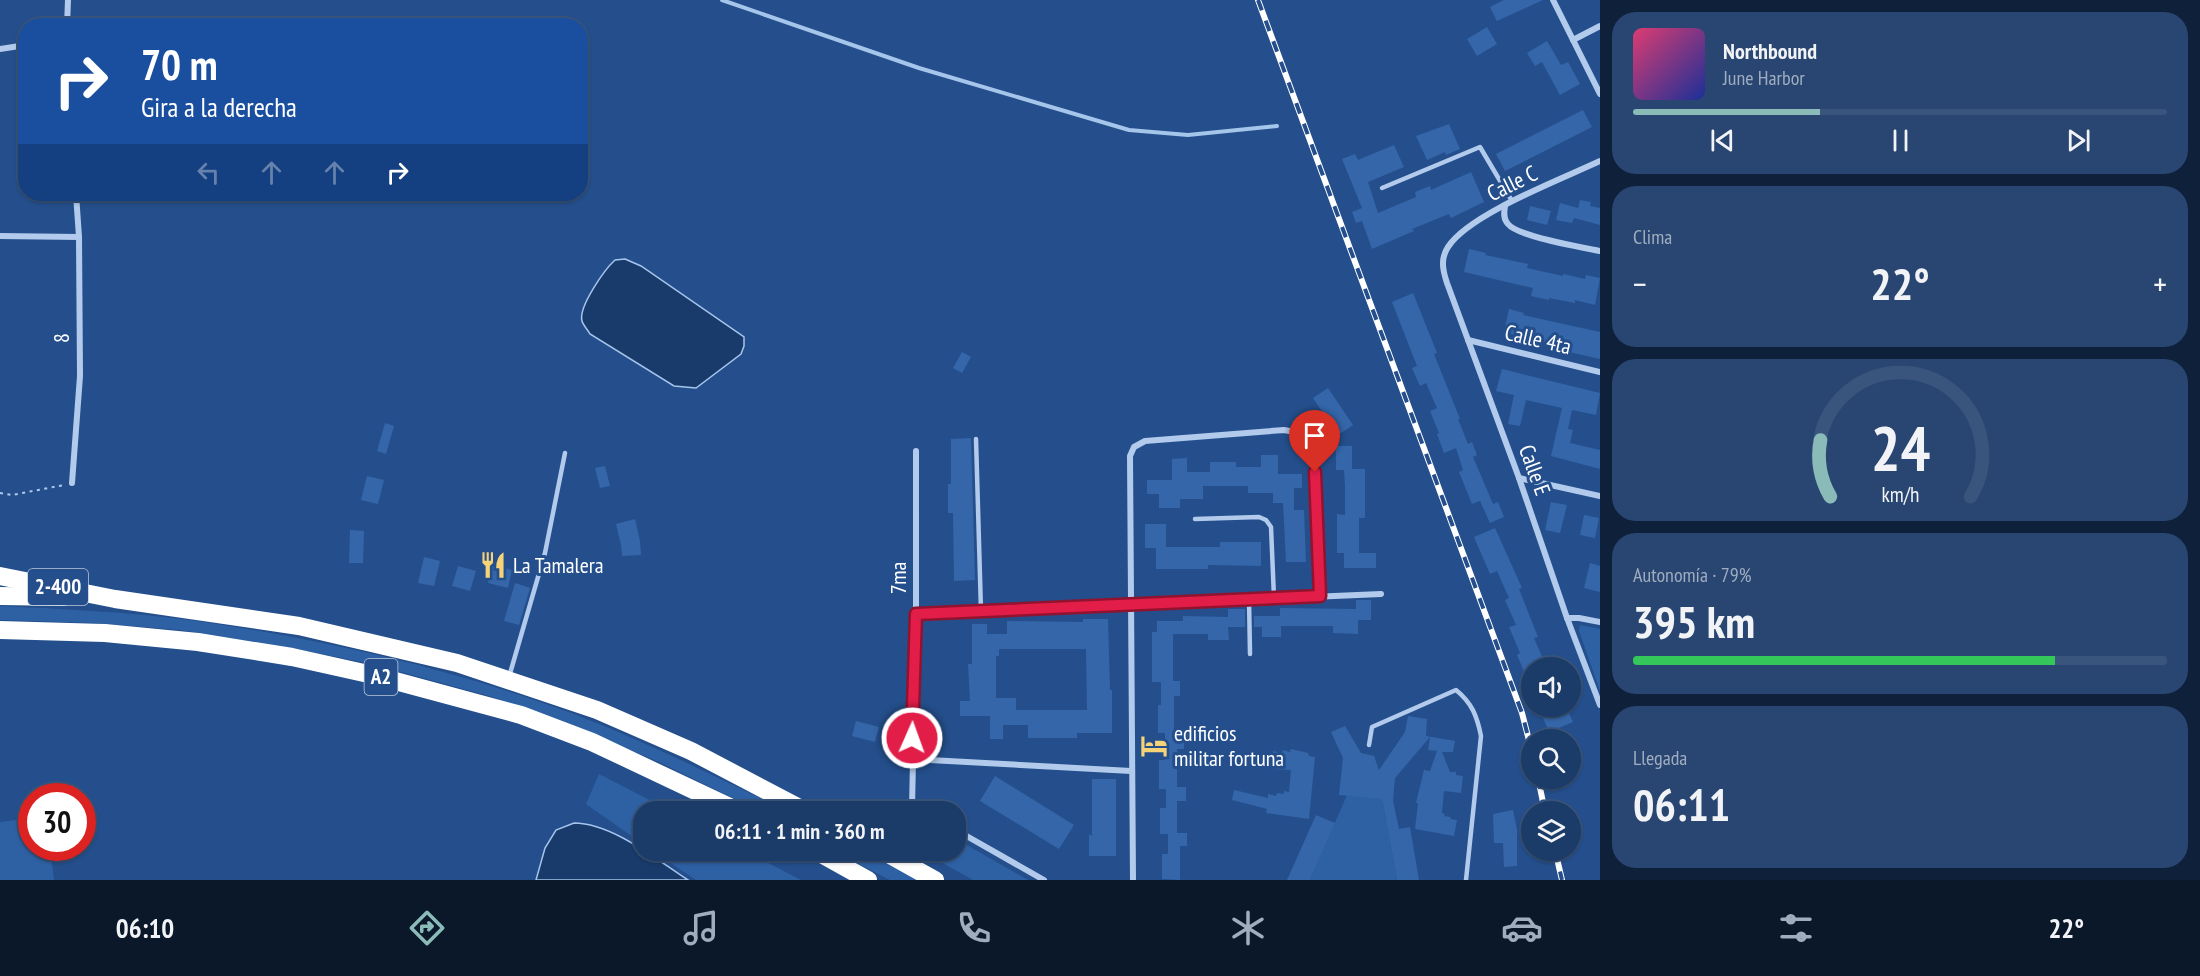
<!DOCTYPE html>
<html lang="es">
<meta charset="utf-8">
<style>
:root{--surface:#1b3b69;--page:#284671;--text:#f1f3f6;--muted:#a0adc0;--line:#39557d;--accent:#8bbbb9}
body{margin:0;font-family:"PT Sans Narrow",sans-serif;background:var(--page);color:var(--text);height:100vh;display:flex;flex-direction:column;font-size:22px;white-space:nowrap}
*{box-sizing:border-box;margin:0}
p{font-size:20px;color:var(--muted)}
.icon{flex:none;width:33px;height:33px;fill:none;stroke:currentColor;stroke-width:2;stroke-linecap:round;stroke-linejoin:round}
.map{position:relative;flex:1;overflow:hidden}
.side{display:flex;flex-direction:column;gap:12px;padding:12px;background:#0f203a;width:600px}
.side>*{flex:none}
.top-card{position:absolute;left:18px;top:18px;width:570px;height:183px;border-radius:24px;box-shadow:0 2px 4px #0004,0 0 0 2px var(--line);background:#1a4fa0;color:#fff;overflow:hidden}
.controls{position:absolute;left:1521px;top:657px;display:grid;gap:12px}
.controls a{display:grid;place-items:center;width:60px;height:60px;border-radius:50%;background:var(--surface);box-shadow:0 2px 4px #0004,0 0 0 2px var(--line);font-size:30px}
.speed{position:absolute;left:18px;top:783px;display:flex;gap:12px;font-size:30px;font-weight:700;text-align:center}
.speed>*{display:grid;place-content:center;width:78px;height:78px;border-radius:50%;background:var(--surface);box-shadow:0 2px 4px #0004,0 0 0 2px var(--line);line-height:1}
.speed .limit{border:9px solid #d22;background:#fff;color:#111}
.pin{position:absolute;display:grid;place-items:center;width:51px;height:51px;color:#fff;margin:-62px -26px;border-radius:50% 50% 50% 0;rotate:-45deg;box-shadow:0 0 6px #0007}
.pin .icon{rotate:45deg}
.me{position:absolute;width:66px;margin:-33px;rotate:2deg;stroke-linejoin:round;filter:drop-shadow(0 0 4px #0008)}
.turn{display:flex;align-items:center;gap:21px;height:126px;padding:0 24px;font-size:27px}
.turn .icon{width:78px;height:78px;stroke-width:2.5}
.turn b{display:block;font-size:42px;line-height:51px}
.lanes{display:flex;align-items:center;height:57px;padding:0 24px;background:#0003;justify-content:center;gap:30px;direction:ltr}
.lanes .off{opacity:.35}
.big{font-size:45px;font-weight:800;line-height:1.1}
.side .card{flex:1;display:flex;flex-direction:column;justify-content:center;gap:9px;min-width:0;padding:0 21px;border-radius:24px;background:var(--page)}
.side .dial{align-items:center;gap:0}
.dial svg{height:156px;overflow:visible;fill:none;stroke:var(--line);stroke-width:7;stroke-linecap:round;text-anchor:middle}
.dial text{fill:var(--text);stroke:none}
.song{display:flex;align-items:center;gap:18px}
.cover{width:72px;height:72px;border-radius:9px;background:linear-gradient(135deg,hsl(340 70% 55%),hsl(230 70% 35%))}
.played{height:6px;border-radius:3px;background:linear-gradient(90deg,var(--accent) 35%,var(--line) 35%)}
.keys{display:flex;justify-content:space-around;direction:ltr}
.heat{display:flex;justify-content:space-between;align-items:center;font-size:33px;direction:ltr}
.charge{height:9px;border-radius:4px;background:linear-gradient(90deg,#34c759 79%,var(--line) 0)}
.trip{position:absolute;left:633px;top:801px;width:333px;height:60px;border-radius:24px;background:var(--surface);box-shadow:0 2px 4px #0004,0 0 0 2px var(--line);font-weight:800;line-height:60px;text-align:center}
.dock{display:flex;height:96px;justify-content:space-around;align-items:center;background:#0b182a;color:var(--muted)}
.dock .icon{width:42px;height:42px}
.dock .active{color:var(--accent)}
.dock b{font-size:27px;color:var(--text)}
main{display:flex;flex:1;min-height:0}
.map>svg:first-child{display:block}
</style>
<main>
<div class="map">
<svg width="1600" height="880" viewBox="0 0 1600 880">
<rect width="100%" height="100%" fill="#244f8c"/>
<!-- green -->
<g fill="#2e61a4">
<path d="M0 606C63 609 127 612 190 620 315 638 441 666 560 709 638 737 713 776 787 811H759L659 762 559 720 489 696 372 664 292 648 180 630 94 623 0 620Z"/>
<polygon points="1580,625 1600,629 1600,691 1579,631"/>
<polygon points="599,774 671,811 644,812 643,844 586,804"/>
<polygon points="1347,795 1382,799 1397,880 1310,880"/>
<polygon points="31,818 32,848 50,848 54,880 0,880 0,822"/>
<polygon points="956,839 1028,880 973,880 923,852 922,851 956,850"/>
<polygon points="653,851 745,851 801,880 696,880"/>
<polygon points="834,851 863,851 917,880 890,880"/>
</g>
<!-- water -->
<g fill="#193b6b" stroke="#a6c5eb" stroke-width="1.5">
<path d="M625 259 641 266 744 337V346L741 354 696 388 674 386 590 334C588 330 583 325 582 321 578 307 605 269 615 260Z"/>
<path d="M574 823C612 823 657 860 688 880H536L545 848 556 830Z"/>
</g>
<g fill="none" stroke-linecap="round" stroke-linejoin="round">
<!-- stream -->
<polyline stroke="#a6c5eb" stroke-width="4" points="722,0 919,68 1129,130 1188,135 1277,126"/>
</g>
<!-- building -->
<g fill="#3466a9" fill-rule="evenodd">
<polygon points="1504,0 1543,0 1497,21 1490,7"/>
<polygon points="1487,27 1497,44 1477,56 1467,39"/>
<polygon points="1547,41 1561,65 1568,62 1580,84 1560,95 1542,62 1535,66 1527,53"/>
<polygon points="1583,110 1592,127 1505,171 1496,154"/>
<polygon points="1449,124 1460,149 1446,155 1445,152 1427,160 1416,136"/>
<polygon points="1394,145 1404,167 1368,182 1378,213 1416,197 1415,192 1430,186 1431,190 1471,172 1484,202 1451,218 1449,214 1412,229 1414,231 1372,249 1362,221 1356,223 1352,212 1362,208 1342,159 1355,154 1358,160"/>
<polygon points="1580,200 1591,202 1590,206 1600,208 1600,225 1574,218 1572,223 1556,220 1560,203 1578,208"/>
<polygon points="1530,206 1551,211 1547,225 1527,220"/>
<polygon points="1469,249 1486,253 1485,255 1528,264 1527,268 1563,276 1563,274 1585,279 1586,275 1600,278 1595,305 1575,300 1575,303 1549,298 1549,300 1531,296 1533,288 1464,272"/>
<polygon points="1413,293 1437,353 1434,354 1460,419 1458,419 1468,444 1472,442 1477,455 1473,457 1493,504 1498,502 1504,517 1490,523 1480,501 1472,504 1459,472 1463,470 1456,448 1444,453 1437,434 1439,433 1430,411 1437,408 1426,383 1420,386 1412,368 1417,366 1392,302"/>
<polygon points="1509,309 1524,313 1523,315 1600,332 1600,359 1569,352 1569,349 1504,332"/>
<polygon points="962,352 971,357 962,373 953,368"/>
<polygon points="1502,369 1600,393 1596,415 1572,410 1568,429 1573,430 1570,443 1600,450 1600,469 1551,456 1562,408 1526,400 1520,426 1508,424 1514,395 1496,391"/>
<polygon points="1328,388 1353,425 1338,435 1313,398"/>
<polygon points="385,423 394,426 386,454 377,451"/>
<polygon points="971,438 975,580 954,581 953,513 948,513 948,484 951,484 951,439"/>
<polygon points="1336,446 1352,446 1352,469 1365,469 1365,518 1359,518 1359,553 1376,553 1376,568 1344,568 1344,553 1337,553 1337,514 1345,515 1345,486 1344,470 1336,470"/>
<polygon points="1261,455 1278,455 1278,474 1302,474 1302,488 1294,488 1294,510 1304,510 1306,562 1286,562 1283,503 1273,503 1273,493 1248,493 1248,486 1203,486 1203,499 1180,499 1180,508 1159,508 1159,494 1147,494 1147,480 1172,480 1172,459 1187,458 1187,472 1210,472 1210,462 1236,462 1236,467 1261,467"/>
<polygon points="605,466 610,486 600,488 595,468"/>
<polygon points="367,476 384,480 378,504 361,500"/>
<polygon points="1551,502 1567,505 1560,533 1545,530"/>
<polygon points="1584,515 1599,518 1595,538 1580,535"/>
<polygon points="635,519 640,541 641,555 622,556 621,545 616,524"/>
<polygon points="1145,524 1166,524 1166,547 1220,547 1220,542 1261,542 1261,566 1208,565 1208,569 1156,569 1156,548 1145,548"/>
<polygon points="1495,528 1522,588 1519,589 1538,637 1534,638 1547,668 1532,668 1532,690 1517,655 1520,653 1509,627 1516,625 1505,600 1509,598 1497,571 1490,574 1474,537"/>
<polygon points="350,530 364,531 363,563 349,563"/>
<polygon points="424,557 440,561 434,586 418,583"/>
<polygon points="1590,563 1600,566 1600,592 1584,588"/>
<polygon points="492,565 512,570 508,588 488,583"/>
<polygon points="458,566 476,571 470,591 452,586"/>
<polygon points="515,583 530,588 519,625 504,621"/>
<polygon points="1356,600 1371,600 1371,620 1358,620 1358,634 1333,633 1333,626 1281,626 1281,637 1262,637 1262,627 1254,627 1254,616 1280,616 1280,608 1356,609"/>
<polygon points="1228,609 1245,609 1245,627 1228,627 1229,640 1208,640 1208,634 1173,634 1173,681 1180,681 1180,696 1174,696 1174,733 1184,733 1184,749 1177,749 1177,787 1186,787 1186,801 1177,801 1177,833 1187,833 1187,846 1180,846 1180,880 1162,879 1162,854 1168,854 1168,834 1160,834 1160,808 1166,808 1166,789 1159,789 1159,760 1165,760 1165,733 1158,733 1158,705 1161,705 1161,682 1152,682 1152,632 1157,632 1157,621 1183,621 1183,616 1228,617"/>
<path d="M1083 619H1108L1110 690H1112V733H1077V738H1028V725H1003V739H990V716H960V701H970L968 664H972V624H987V634H1007V621L1083 622ZM999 649H1086L1087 710H1016V698H996V656H999Z"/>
<polygon points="1538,706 1566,706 1573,722 1549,732"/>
<polygon points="1408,716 1427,719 1426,736 1455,741 1453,752 1442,752 1450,772 1456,772 1456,775 1463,776 1461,793 1444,791 1442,813 1445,814 1444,816 1450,817 1451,819 1457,820 1454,836 1415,829 1418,803 1416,803 1424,770 1430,771 1437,751 1428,750 1430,737 1395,778 1393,801 1399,829 1410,827 1419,880 1397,880 1382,799 1339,795 1343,758 1331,732 1345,726 1361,753 1374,756 1379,770 1405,732"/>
<polygon points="856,721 879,727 875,742 852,736"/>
<polygon points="1291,749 1308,753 1309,756 1315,757 1309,819 1266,813 1267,809 1232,800 1234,790 1268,798 1268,794 1276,796 1277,793 1284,794 1284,791 1289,792 1291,770 1272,769 1273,751 1282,753 1283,750 1290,752"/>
<polygon points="995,776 1074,825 1059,849 980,801"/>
<polygon points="1092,779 1116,779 1116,856 1089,856 1089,834 1092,836"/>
<polygon points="1513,810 1517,830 1517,866 1504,867 1503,843 1494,843 1493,814"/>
<polygon points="1316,815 1335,823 1310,880 1287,880"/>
</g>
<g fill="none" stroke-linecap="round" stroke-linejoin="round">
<!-- path -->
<polyline stroke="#b2caeb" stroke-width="2" stroke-dasharray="3 4.5" stroke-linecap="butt" points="0,493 12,495 64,485"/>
<!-- lane -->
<g stroke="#b2caeb" stroke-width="4.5">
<polyline points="1382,188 1480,147 1512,201"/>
<polyline points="976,439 981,611"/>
<polyline points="1195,519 1259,517 1266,520 1271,527 1274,598"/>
<polyline points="1249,599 1250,654"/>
<polyline points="509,677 545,553 565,453"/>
<path d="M1369 745 1372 727 1456 690C1472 703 1477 716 1481 736L1466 880"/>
</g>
<!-- street -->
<g stroke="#b2caeb" stroke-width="6">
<polyline points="1553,0 1600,94"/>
<polyline points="67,26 68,0"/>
<polyline points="1573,40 1600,26"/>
<polyline points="0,49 26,45"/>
<path d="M1505 206C1504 212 1503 219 1508 224 1518 237 1581 247 1600 251"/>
<polyline points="0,236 79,237"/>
<polyline points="1468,340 1600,372"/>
<polyline points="1519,478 1600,496"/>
<polyline points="72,483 80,376 79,237 76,194"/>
<polyline points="916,614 1381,594"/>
<polyline points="1567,618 1579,618 1600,622"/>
<path d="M1600 705 1567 618 1519 478 1447 283C1443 271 1440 259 1448 247 1469 214 1562 179 1600 161"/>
<polyline points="911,759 1131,771"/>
<polyline points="910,812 912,808 916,614 916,451"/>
<polyline points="956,830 1044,880"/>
<path d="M1133 880 1130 456 1134 447 1145 441 1284 430C1299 432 1307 438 1314 452L1320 596"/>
</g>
<!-- highway -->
<g stroke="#fff" stroke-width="18">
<polyline points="0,576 115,599 299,626 457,663 597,710 691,751 807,812"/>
<polyline points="0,596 63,597"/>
<polyline points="0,630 105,633 198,642 292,657 373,675 521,715 592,742 740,812"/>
<polyline points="814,850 868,880"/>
<polyline points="881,850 935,880"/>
</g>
<defs>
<g id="rail">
<polyline points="1258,0 1522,713 1532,752"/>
<polyline points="1538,778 1545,812"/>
<polyline points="1555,850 1562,880"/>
</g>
</defs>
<!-- rail casing -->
<use href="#rail" stroke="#fff" stroke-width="6"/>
<!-- rail -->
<use href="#rail" stroke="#244f8c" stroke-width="4" stroke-dasharray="11" stroke-linecap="butt"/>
</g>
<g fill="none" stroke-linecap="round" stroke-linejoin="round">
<defs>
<polyline id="route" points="912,738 916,614 1320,596 1315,472"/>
</defs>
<!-- route casing -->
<use href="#route" stroke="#92132f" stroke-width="15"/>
<!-- route -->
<use href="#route" stroke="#e11d48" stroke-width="10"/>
</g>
<!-- icons -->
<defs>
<symbol id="restaurant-bare" viewBox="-9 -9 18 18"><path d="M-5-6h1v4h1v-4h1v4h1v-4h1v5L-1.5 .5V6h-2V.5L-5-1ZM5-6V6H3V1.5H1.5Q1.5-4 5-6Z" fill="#f5d376" stroke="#244f8c" stroke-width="2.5" paint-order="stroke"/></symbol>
<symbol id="hotel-bare" viewBox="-9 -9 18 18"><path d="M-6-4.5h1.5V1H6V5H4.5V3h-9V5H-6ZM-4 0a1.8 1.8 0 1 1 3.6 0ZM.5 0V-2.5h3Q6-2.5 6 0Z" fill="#f5d376" stroke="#244f8c" stroke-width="2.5" paint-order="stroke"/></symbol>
</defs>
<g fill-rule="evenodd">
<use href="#restaurant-bare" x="474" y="546" width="38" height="38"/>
<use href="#hotel-bare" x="1135" y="727" width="38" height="38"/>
</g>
<g text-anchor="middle" stroke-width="6" stroke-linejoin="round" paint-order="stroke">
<!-- shield labels -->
<g fill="#244f8c" stroke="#bdcadc" stroke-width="1.5">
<rect x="28" y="569" width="60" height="36" rx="4.5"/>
<rect x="364.5" y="659" width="33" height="36" rx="4.5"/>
</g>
<g font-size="21" font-weight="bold" fill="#fff">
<text x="58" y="594">2-400</text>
<text x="381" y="684">A2</text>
</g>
<!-- street labels -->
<g font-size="22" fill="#fff" stroke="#244f8c">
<text transform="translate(1512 183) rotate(-26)" y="8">Calle C</text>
<text transform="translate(61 338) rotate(-90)" y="8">8</text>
<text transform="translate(1538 339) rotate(13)" y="8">Calle 4ta</text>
<text transform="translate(1535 470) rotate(70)" y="8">Calle E</text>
<text transform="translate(898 578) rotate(-90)" y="8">7ma</text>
</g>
<!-- poi labels -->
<g font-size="22" fill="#fff" stroke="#244f8c" text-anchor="start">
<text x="513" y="573">La Tamalera</text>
<text x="1174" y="741">edificios<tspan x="1174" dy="25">militar fortuna</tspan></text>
</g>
</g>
</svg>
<div class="controls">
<a><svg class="icon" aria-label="sound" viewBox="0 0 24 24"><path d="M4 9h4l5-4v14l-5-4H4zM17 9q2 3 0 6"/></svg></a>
<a><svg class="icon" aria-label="search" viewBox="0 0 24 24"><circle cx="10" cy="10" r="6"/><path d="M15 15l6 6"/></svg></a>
<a><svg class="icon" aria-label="layers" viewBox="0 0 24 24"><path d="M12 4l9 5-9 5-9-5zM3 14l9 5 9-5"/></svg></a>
</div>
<div class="speed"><div class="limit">30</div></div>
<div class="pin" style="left:1315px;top:472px;background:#d93025"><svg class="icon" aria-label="arrive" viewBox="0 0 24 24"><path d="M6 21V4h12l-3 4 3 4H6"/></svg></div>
<svg class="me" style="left:912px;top:738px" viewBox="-20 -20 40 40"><circle r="17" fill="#e11d48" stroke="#fff" stroke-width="3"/><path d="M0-11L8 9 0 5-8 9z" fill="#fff"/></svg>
<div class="trip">06:11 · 1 min · 360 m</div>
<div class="top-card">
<div class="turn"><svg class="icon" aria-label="right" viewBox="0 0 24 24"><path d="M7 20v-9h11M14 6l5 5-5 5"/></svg><div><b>70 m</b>Gira a la derecha</div></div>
<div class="lanes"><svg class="icon off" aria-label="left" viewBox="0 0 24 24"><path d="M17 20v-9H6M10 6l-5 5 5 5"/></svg><svg class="icon off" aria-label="ahead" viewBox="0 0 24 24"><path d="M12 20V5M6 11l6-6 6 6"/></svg><svg class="icon off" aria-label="ahead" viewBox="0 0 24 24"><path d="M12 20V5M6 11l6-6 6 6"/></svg><svg class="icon" aria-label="right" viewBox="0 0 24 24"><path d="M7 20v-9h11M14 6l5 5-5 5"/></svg></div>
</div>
</div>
<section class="side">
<div class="card">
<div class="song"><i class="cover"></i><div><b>Northbound</b><p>June Harbor</p></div></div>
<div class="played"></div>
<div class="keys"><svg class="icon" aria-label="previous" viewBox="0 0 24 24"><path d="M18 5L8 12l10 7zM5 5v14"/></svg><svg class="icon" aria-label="pause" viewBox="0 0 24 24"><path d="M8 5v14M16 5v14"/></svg><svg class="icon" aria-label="next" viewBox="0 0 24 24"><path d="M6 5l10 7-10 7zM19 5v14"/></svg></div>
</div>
<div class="card"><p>Clima</p>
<div class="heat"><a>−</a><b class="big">22°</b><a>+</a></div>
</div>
<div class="card dial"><svg viewBox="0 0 100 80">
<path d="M14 69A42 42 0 1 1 86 69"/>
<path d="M14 69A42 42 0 0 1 9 40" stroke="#8bbbb9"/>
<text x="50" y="56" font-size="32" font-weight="700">24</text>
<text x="50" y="72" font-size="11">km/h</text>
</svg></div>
<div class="card"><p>Autonomía · 79%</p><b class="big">395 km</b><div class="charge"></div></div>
<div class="card"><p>Llegada</p><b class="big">06:11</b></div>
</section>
</main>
<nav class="dock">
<b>06:10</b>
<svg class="icon active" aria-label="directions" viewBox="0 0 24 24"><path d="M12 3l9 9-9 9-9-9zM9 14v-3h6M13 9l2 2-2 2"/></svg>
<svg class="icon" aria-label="music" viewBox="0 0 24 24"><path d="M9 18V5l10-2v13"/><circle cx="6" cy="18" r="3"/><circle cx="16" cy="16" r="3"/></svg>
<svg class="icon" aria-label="phone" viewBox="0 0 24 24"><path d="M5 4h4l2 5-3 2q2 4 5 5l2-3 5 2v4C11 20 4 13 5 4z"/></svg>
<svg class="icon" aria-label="climate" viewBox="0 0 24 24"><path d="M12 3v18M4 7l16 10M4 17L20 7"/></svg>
<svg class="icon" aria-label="car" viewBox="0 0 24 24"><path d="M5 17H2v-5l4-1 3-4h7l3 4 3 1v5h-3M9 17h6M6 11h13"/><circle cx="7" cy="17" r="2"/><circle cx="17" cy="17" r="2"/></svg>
<svg class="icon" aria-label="filters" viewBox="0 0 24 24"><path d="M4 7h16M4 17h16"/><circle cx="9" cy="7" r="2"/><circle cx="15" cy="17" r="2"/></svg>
<b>22°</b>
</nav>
